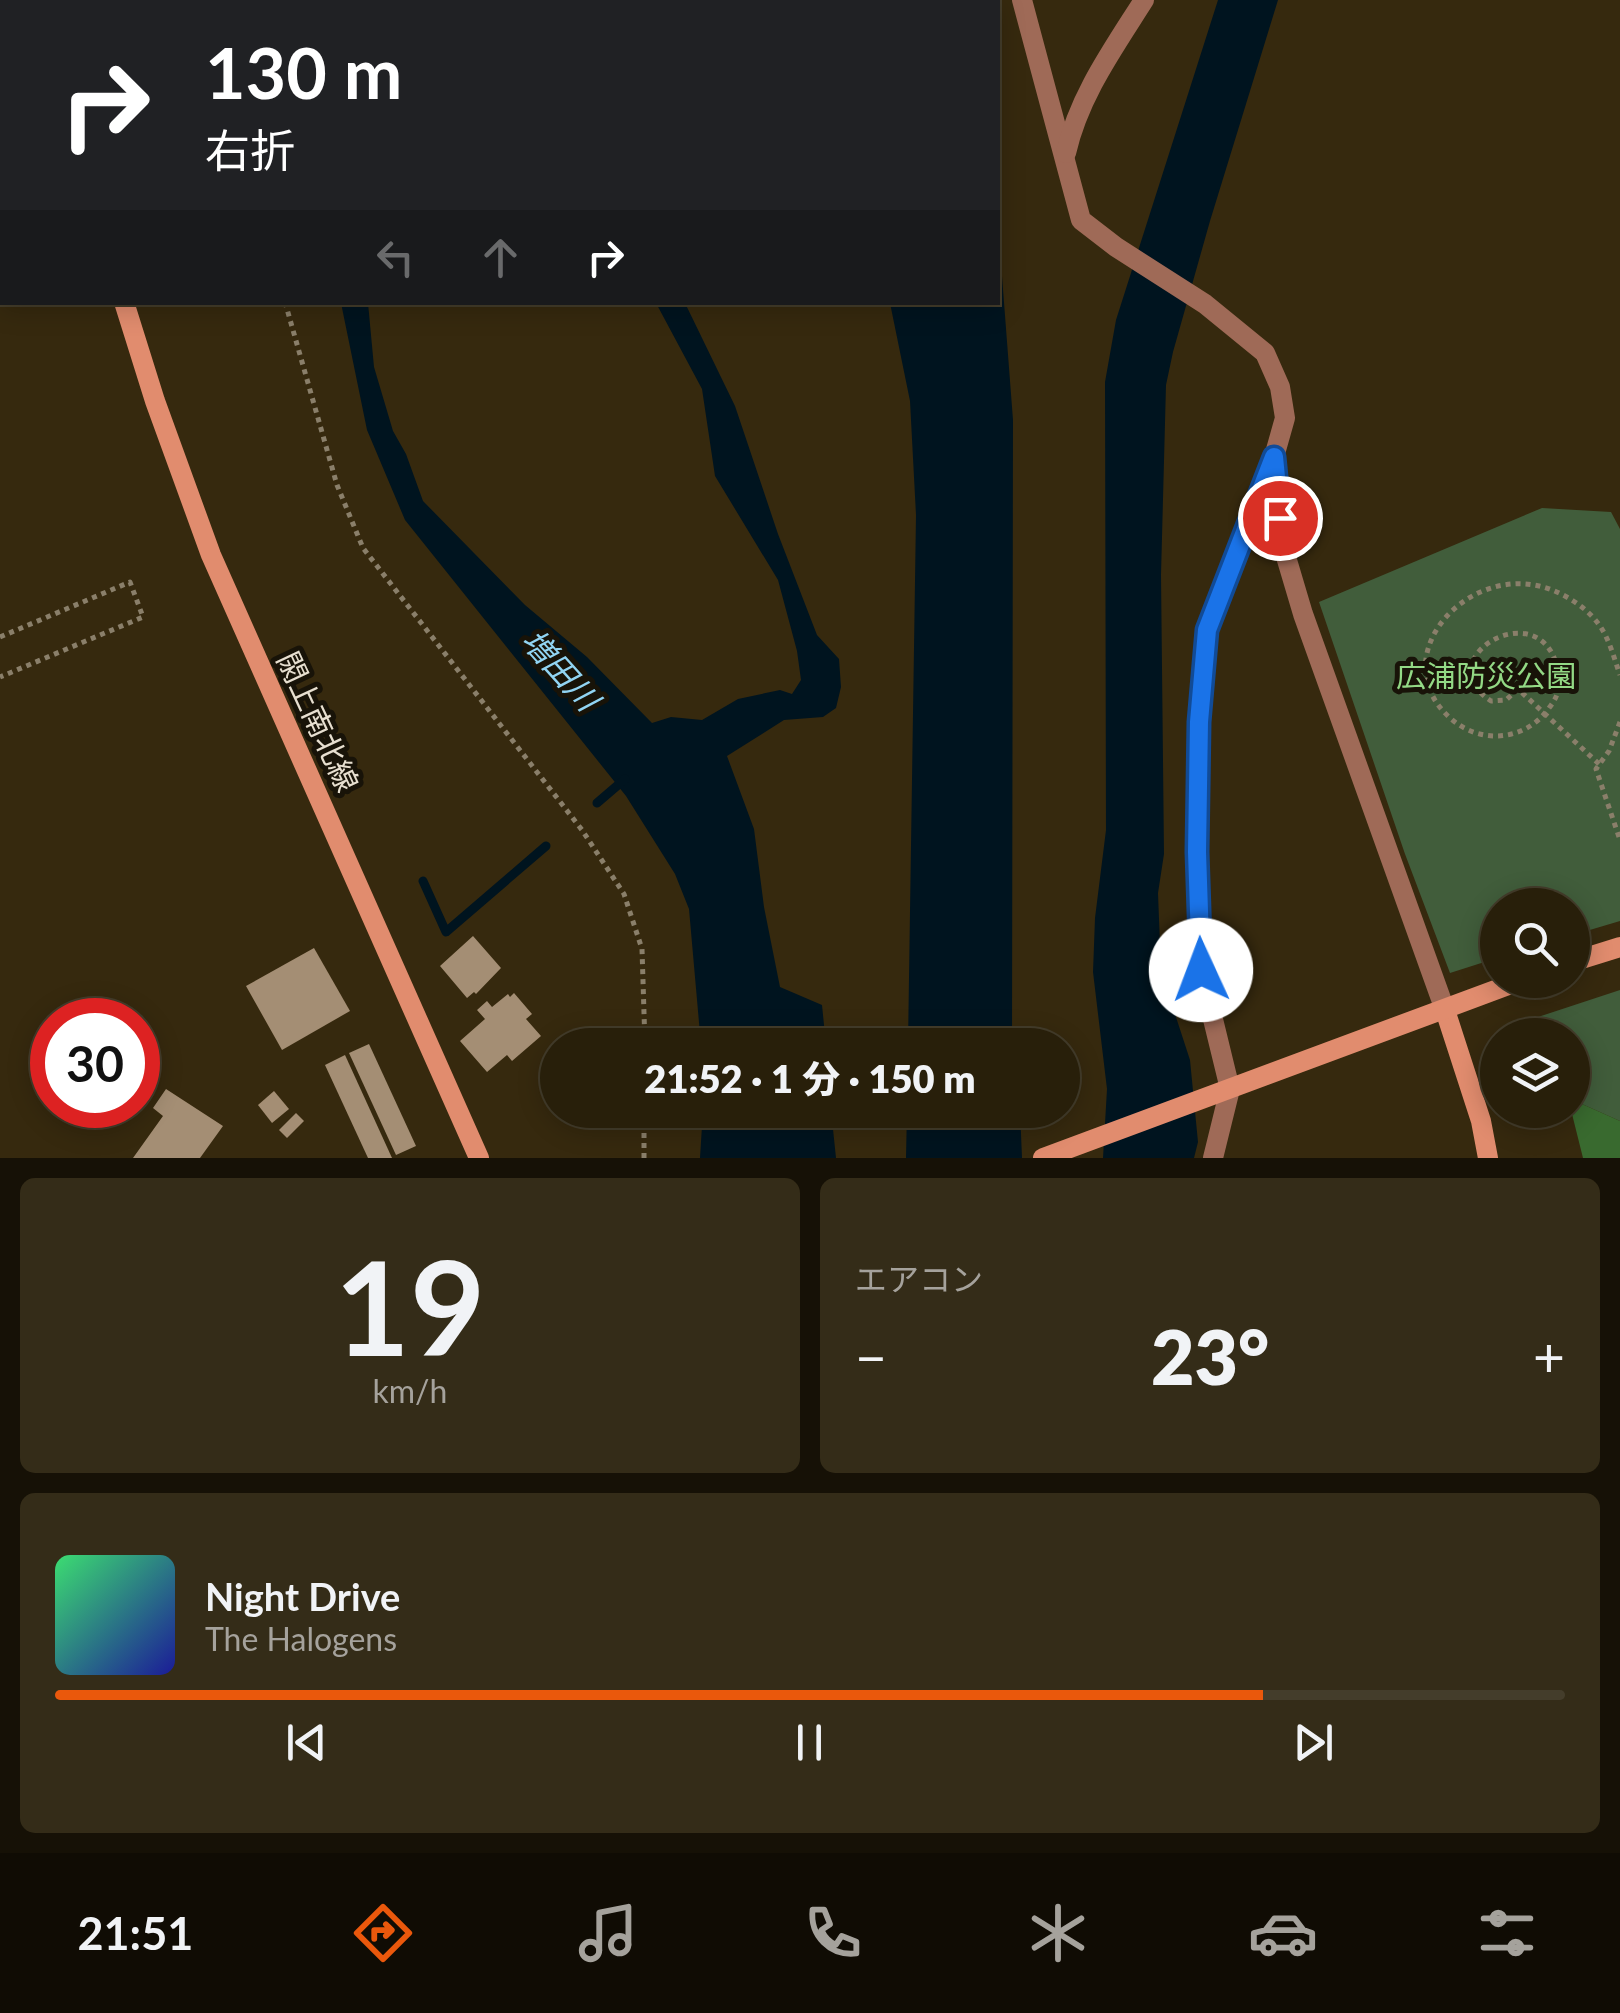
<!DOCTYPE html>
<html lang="ja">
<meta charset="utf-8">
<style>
:root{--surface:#281f0a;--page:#342c18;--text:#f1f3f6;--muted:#a5a29c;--line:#443d2b;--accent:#ea580c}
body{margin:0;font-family:Lato,"Noto Sans JP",sans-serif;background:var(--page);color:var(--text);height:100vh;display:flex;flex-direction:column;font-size:38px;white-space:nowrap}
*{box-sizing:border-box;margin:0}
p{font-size:32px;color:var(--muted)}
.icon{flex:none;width:55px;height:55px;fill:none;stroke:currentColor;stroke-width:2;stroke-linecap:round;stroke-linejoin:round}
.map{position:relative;height:1158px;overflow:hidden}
.sheet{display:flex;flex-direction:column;gap:20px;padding:20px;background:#161106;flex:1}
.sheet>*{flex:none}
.hud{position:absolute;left:0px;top:0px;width:1000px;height:305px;box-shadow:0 5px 25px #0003,0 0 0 2px var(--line);background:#202124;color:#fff;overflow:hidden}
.fabs{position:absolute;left:1480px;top:888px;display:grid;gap:20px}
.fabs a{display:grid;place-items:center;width:110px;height:110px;border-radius:50%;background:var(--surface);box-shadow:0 5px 25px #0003,0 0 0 2px var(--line);font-size:50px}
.speed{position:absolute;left:30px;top:998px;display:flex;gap:20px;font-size:50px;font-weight:700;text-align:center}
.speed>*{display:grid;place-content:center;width:130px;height:130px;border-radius:50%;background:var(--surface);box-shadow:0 5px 25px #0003,0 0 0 2px var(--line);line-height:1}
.speed .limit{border:15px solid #d22;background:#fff;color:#111}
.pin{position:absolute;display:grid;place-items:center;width:85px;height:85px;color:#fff;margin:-42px;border:5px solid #fff;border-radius:50%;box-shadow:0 2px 10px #0007}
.me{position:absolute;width:110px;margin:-55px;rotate:358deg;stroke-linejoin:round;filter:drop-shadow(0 0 8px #0008)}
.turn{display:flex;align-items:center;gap:35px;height:210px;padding:0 40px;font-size:45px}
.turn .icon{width:130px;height:130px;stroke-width:2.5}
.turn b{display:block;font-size:70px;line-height:85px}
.lanes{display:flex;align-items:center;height:95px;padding:0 40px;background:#0003;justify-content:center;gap:50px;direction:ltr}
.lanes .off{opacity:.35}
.big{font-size:75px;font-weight:800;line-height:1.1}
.sheet .tile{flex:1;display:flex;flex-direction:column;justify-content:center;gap:15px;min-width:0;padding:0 35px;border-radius:15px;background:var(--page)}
.sheet .dial{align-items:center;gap:0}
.dial b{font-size:130px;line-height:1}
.song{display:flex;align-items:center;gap:30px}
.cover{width:120px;height:120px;border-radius:15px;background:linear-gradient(135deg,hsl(140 70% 55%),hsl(240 70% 35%))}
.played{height:10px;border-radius:5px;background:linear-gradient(90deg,var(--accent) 80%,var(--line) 80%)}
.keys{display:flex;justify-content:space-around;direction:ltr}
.heat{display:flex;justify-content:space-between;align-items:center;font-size:55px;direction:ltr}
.sheet .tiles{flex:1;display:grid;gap:20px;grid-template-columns:1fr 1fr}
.tile:last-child{grid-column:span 2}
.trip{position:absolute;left:540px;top:1028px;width:540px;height:100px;border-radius:50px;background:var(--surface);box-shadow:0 5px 25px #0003,0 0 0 2px var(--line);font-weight:800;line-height:100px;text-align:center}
.dock{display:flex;height:160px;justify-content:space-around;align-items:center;background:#100c04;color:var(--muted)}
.dock .icon{width:70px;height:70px}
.dock .selected{color:var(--accent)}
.dock b{font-size:45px;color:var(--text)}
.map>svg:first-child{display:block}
</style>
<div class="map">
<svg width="1620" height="1158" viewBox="0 0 1620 1158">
<rect width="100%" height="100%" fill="#36290e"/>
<!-- green -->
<g fill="#415d3b">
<polygon points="1542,508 1611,512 1620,529 1620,921 1573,935 1572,905 1498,905 1497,958 1450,973 1405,854 1319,602"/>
<polygon points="1620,990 1620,1121 1573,1100 1572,1035 1544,1035 1538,1017"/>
</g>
<!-- forest -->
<polygon fill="#396a2f" points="1573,1100 1620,1121 1620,1158 1583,1158 1571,1110"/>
<!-- water -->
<g fill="#00141f">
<polygon points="1218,0 1278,0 1210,221 1173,352 1166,385 1161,575 1164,854 1158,893 1161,971 1190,1060 1198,1142 1194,1158 1103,1158 1107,1089 1093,972 1095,918 1106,830 1105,382 1116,320"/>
<polygon points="998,224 1013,420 1012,1045 908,1045 916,515 910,401 890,303 998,302"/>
<polygon points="341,303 368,303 374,367 393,431 406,454 423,501 525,605 587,657 652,723 671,717 702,720 738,699 780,690 792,694 801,680 797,651 778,580 715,476 702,389 656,303 685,303 735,406 778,534 817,635 839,659 841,687 836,708 823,717 784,720 727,756 754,829 764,907 780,987 822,1005 826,1045 701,1045 689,909 675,874 626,796 405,520 367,430"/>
<polygon points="703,1110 831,1110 836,1158 700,1158"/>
<polygon points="907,1110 1020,1110 1022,1158 906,1158"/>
</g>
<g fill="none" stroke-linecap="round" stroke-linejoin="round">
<!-- stream -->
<g stroke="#00141f" stroke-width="9">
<polyline points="597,803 625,779"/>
<polyline points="423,881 446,932 546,846"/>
</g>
</g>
<!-- building -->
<g fill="#a48e74">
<polygon points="473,936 501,968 476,994 474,992 467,998 440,966"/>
<polygon points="314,948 350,1011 282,1050 246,986"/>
<polygon points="514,993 532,1014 526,1019 541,1036 512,1061 507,1055 487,1072 460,1041 485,1019 477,1010 487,1001 492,1007 508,994 510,997"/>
<polygon points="369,1044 416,1146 396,1155 349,1053"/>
<polygon points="345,1055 392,1158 368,1158 325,1065"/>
<polygon points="166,1089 223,1126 200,1158 133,1158 163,1116 153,1108"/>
<polygon points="274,1091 289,1109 272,1123 258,1105"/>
<polygon points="296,1113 304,1121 287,1138 279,1130"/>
</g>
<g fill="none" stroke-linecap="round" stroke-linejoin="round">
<!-- path -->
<g stroke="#8a7f6a" stroke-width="5" stroke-dasharray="5 5" stroke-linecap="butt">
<polyline points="185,0 186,2"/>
<polyline points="285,302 337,485 363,548 582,830 624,894 642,949 645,1045"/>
<polyline points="0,637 130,582 143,617 0,677"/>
<polyline points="1620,722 1609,751 1596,769 1620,840"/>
<path d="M1599 764 1518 689 1506 700 1491 701C1422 656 1553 585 1559 681 1559 692 1556 699 1549 708 1525 742 1479 745 1449 717 1382 655 1471 558 1552 590 1570 597 1589 610 1600 626 1610 641 1614 658 1620 675"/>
<polyline points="644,1158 644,1110"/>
</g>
<!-- street -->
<g stroke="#9f6a57" stroke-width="20">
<polyline points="1022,0 1081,220 1116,247 1205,304 1265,353 1280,387 1285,418 1274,457 1207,631 1199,721 1197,852 1201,970 1230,1089 1213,1158"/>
<path d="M1066 153C1079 96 1113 49 1144 0"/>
<polyline points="1275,465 1284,550 1303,614 1445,1010"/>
</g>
<!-- secondary -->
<g stroke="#e18c6e" stroke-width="20">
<polyline points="0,31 2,34"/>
<polyline points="124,302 155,401 211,555 479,1158"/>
<polyline points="1572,962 1620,947"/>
<polyline points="1445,1010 1481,1121 1488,1158"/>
<polyline points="1043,1158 1522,980"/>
</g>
</g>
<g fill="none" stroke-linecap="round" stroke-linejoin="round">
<defs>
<polyline id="route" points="1201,970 1197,852 1199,722 1207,630 1274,457 1280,518"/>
</defs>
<!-- route casing -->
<use href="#route" stroke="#114b97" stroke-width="25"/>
<!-- route -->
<use href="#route" stroke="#1a73e8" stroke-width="18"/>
</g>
<g text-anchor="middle" stroke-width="10" stroke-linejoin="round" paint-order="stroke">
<!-- park labels -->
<g font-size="30" fill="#93d985" stroke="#181308">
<text x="1486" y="687">広浦防災公園</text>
</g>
<!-- street labels -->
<g font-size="30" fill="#e7dfd0" stroke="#181308">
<text transform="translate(317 722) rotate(65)" y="10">閖上南北線</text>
</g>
<!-- water labels -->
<g font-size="32" font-style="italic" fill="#91d4f3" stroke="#181308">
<text transform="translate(560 670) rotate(48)" y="11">増田川</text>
</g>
</g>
</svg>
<div class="fabs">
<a><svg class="icon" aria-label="search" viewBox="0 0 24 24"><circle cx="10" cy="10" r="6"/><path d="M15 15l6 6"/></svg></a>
<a><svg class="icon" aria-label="layers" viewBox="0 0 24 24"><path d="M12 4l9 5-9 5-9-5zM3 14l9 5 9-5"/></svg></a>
</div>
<div class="speed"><div class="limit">30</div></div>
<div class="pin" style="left:1280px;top:518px;background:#d93025"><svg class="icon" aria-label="arrive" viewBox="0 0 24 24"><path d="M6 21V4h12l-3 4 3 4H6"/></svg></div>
<svg class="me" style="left:1201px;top:970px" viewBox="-20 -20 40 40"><circle r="19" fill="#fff"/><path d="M0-13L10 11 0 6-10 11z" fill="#1a73e8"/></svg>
<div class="trip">21:52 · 1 分 · 150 m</div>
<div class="hud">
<div class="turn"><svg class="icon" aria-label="right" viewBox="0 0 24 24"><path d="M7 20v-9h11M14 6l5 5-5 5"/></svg><div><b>130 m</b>右折</div></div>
<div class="lanes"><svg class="icon off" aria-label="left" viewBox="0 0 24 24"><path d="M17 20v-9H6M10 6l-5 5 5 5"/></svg><svg class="icon off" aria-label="ahead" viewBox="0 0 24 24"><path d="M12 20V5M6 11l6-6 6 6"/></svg><svg class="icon" aria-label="right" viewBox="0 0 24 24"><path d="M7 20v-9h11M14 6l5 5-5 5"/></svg></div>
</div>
</div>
<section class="sheet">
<div class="tiles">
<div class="tile dial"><b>19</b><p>km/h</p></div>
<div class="tile"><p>エアコン</p>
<div class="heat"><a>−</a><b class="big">23°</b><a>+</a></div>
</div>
<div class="tile">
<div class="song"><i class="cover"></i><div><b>Night Drive</b><p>The Halogens</p></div></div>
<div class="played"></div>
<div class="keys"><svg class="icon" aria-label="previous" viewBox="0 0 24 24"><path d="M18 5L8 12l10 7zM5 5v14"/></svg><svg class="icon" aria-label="pause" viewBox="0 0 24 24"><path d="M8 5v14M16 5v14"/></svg><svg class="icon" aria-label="next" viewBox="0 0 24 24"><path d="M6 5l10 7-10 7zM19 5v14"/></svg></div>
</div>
</div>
</section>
<nav class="dock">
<b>21:51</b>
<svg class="icon selected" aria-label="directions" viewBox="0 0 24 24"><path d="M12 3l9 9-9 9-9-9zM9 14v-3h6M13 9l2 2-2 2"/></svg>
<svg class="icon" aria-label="music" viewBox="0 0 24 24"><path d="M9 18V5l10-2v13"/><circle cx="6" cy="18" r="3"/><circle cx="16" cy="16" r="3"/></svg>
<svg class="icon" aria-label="phone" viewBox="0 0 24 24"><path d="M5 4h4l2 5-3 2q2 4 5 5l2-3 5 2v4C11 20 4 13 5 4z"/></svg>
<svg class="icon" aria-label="climate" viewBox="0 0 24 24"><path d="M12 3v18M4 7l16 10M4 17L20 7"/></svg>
<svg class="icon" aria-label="car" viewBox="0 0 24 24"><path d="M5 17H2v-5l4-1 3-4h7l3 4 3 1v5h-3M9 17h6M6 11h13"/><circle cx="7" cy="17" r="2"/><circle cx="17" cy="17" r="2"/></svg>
<svg class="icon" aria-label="filters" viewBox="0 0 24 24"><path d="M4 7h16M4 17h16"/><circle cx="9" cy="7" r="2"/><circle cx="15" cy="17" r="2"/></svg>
</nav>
